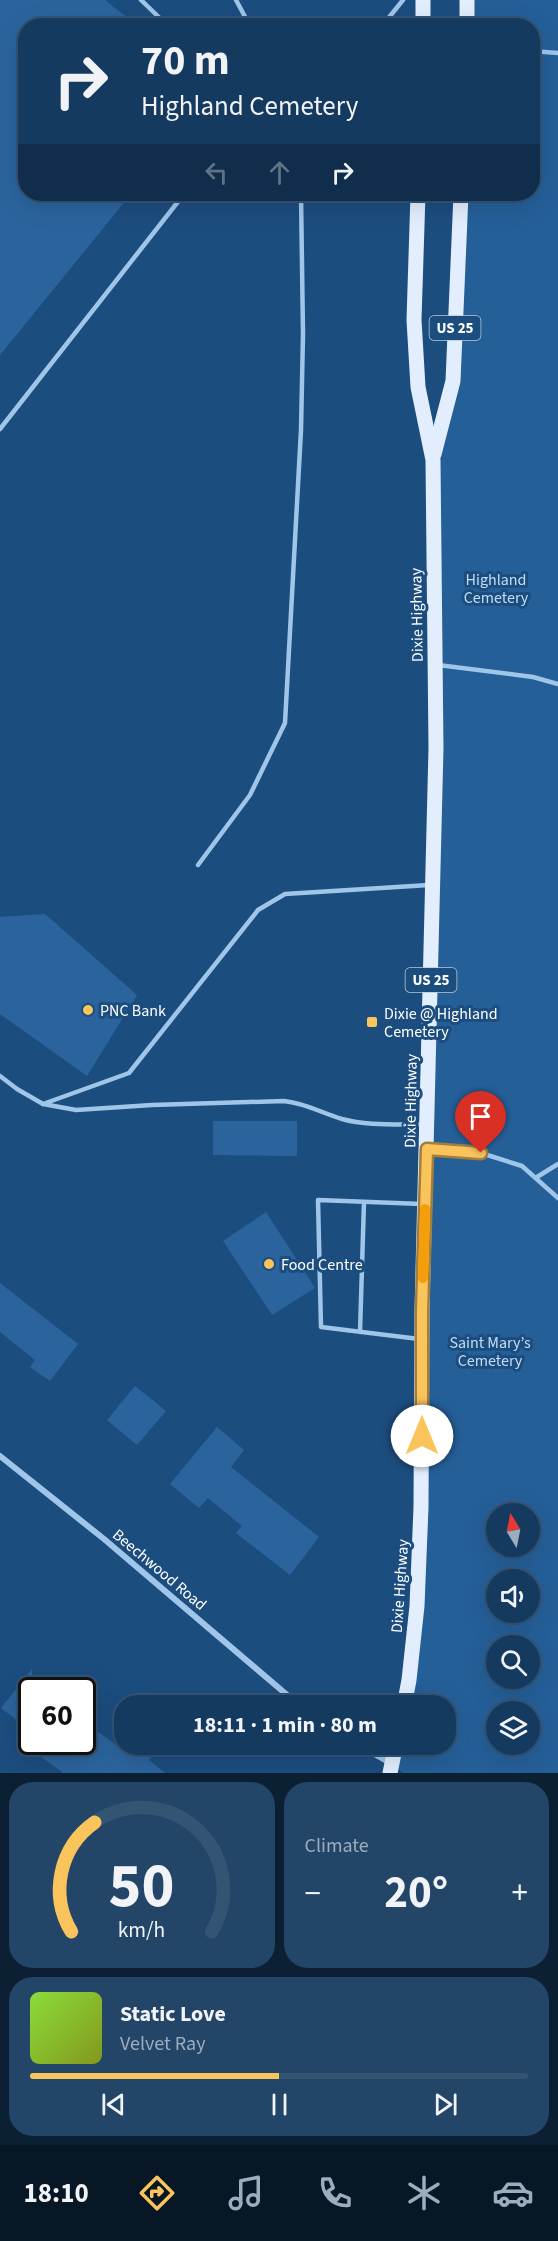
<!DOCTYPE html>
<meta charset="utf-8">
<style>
:root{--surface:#153a5f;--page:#224568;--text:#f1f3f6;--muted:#9dadbd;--line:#345474;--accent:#fac45c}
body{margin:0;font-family:"Source Sans 3",sans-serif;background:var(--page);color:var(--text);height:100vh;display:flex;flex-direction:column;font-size:22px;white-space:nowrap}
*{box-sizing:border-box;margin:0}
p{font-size:20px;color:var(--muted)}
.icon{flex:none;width:33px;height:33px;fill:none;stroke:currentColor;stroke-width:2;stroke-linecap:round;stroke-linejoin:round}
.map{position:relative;height:1773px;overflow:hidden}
.panel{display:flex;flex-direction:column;gap:9px;padding:9px;background:#0c2034;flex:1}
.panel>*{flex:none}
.banner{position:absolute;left:18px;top:18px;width:522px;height:183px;border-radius:24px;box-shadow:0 6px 24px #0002,0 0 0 2px var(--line);background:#153a5f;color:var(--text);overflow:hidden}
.needle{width:39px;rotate:350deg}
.tools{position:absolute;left:486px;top:1503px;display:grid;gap:12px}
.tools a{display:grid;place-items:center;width:54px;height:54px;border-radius:50%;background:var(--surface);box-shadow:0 6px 24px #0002,0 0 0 2px var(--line);font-size:30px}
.speed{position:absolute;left:18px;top:1677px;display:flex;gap:12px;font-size:30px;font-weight:700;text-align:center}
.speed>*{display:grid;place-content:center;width:78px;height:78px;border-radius:50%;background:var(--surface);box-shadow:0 6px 24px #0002,0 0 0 2px var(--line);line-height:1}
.speed .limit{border:3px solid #111;border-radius:9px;background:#fff;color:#111}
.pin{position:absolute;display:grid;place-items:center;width:51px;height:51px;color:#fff;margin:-62px -26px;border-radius:50% 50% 50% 0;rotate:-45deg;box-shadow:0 0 6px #0007}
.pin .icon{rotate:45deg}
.me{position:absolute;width:66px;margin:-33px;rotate:0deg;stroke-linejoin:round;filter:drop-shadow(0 0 4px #0008)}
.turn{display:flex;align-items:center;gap:21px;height:126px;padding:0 24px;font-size:27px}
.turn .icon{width:78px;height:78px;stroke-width:2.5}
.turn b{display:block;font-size:42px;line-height:51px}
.lanes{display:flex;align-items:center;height:57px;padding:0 24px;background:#0003;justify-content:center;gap:30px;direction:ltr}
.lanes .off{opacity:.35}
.big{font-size:45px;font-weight:700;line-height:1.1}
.panel .widget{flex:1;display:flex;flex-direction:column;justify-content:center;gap:9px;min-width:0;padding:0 21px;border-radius:24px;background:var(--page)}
.panel .dial{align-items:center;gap:0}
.dial svg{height:156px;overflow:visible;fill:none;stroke:var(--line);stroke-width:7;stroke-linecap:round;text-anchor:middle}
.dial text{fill:var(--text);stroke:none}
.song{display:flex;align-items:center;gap:18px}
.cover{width:72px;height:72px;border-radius:9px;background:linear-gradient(135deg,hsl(90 70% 55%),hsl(70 70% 35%))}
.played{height:6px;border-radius:3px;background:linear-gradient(90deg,var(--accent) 50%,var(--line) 50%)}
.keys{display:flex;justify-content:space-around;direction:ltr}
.heat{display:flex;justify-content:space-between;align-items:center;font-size:33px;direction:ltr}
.panel .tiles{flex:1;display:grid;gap:9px;grid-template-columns:1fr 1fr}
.widget:last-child{grid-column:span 2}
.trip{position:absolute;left:114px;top:1695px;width:342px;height:60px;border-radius:24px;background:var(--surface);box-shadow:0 6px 24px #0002,0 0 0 2px var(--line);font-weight:700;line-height:60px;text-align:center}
.menu{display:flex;height:96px;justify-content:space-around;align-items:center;background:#081726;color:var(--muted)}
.menu .icon{width:42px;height:42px}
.menu .on{color:var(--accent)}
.menu b{font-size:27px;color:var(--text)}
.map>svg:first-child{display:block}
</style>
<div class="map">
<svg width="558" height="1773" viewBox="0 0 558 1773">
<rect width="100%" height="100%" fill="#1c4d7f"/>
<!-- green -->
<path fill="#255f98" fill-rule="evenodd" d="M467 0H558V1773H403L392 1764 396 1745 446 1744V1706L404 1705 417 1606 433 460 453 381 461 194H532V26L467 25ZM496 1514H530V1546H496ZM496 1580H530V1612H496ZM496 1646H530V1678H496ZM496 1712H530V1744H496Z"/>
<!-- building -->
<g fill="#2b649d">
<polygon points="0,0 105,0 138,26 26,26 26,194 131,194 0,355"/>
<polygon points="45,914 137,995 87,1076 0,1014 0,917"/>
<polygon points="213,1121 297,1121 297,1156 213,1155"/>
<polygon points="266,1212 315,1288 272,1315 223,1241"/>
<polygon points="0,1283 78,1344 50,1381 30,1367 35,1360 0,1332"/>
<polygon points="135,1386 166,1411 137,1445 107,1420"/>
<polygon points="217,1427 244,1450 231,1467 319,1537 290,1575 236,1533 242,1526 208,1498 199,1508 170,1484"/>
<polygon points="32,1669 32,1732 1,1708"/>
<polygon points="82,1720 119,1747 120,1744 162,1744 149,1760 165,1773 63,1773 21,1742 82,1742"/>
</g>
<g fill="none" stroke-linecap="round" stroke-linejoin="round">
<!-- service -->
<g stroke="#9fc5e9" stroke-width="4.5">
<polyline points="141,0 168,26"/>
<polyline points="236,0 250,26"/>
<polyline points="382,26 403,0"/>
<polyline points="532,51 558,53"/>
<polyline points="0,429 184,194"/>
<polyline points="438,665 533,677 558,684"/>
<polyline points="198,865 250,795 285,723 301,430 303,334 301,194"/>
<path d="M0 1076 17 1089 43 1104 76 1110 152 1105 284 1101C305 1103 322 1113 342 1119 368 1126 398 1124 425 1125"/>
<polyline points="43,1104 129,1073 258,910 285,894 429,885"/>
<polyline points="428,1150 481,1153 522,1166 558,1198"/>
<polyline points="537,1177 558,1164"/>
<polyline points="360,1332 364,1202"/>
<polyline points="419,1339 321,1327 318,1200 422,1204"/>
</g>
<!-- minor -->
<g stroke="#9fc5e9" stroke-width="6">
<polyline points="0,1456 104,1539 300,1706"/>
<polyline points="357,1744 392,1764"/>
</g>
<!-- primary -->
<g stroke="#e2eefe" stroke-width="15">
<polyline points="467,0 467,26"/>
<polyline points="423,26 423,0"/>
<polyline points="434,454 453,381 461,194"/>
<polyline points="404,1706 409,1680 417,1606 421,1507 422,1311 436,748 433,460 418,387 414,320 418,194"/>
<polyline points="390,1773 396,1744"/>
</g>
</g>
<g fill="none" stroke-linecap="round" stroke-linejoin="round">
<defs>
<polyline id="route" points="422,1436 422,1311 427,1149 481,1153"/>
</defs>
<!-- route casing -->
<use href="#route" stroke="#a27f3c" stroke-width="15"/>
<!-- route -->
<use href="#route" stroke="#fac45c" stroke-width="10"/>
<!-- slow -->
<polyline stroke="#f59e0b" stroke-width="10" points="423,1278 425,1209"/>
</g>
<!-- markers -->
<g fill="#fac45c" stroke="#1c4d7f" stroke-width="2">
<circle cx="88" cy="1010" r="6"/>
<rect x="366" y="1016" width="12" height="12" rx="3"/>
<circle cx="269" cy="1264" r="6"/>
</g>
<g text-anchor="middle" stroke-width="6" stroke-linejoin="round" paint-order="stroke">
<!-- shield labels -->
<g fill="#1c4d7f" stroke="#bbcad9" stroke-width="1.5">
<rect x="429.5" y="316" width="51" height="24" rx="4.5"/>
<rect x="405.5" y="968" width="51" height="24" rx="4.5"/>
</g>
<g font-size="15" font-weight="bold" fill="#fff">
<text x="455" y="333">US 25</text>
<text x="431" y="985">US 25</text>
</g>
<!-- park labels -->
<g font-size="16" fill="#c3ddf7" stroke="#1c4d7f">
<text x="496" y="585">Highland<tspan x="496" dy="18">Cemetery</tspan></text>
<text x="490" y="1348">Saint Mary’s<tspan x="490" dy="18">Cemetery</tspan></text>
</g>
<!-- street labels -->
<g font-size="16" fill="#fff" stroke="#1c4d7f">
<text transform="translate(416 615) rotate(-91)" y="6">Dixie Highway</text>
<text transform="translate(410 1101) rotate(-89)" y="6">Dixie Highway</text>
<text transform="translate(160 1569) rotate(40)" y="6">Beechwood Road</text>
<text transform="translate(399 1586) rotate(-86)" y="6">Dixie Highway</text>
</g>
<!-- poi labels -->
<g font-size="16" fill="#fff" stroke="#1c4d7f" text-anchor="start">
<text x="100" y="1016">PNC Bank</text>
<text x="384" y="1019">Dixie @ Highland<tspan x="384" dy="18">Cemetery</tspan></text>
<text x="281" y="1270">Food Centre</text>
</g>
</g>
</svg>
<div class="tools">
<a><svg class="needle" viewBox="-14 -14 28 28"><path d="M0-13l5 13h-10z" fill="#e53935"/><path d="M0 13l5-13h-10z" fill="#9dadbd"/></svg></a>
<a><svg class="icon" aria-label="sound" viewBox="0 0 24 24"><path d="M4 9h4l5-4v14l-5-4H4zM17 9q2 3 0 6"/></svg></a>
<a><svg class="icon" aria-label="search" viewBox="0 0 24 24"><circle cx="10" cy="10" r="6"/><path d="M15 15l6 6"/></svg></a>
<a><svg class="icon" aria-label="layers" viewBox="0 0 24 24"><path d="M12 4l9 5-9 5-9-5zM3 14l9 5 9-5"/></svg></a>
</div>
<div class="speed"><div class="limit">60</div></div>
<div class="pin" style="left:481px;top:1153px;background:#d93025"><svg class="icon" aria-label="arrive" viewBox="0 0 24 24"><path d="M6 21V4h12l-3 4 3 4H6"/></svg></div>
<svg class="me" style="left:422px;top:1436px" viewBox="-20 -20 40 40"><circle r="19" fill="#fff"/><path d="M0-13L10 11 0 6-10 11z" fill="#fac45c"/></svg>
<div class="trip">18:11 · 1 min · 80 m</div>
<div class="banner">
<div class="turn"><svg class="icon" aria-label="right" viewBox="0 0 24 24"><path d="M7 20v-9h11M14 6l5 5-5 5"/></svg><div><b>70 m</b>Highland Cemetery</div></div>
<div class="lanes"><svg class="icon off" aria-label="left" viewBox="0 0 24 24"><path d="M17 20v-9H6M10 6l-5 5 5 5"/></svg><svg class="icon off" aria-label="ahead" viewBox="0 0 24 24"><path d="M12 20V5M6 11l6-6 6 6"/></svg><svg class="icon" aria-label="right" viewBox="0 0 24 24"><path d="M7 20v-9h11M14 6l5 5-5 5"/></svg></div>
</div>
</div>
<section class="panel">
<div class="tiles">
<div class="widget dial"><svg viewBox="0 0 100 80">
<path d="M14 69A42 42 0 1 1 86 69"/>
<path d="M14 69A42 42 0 0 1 26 13" stroke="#fac45c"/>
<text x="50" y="56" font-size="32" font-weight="700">50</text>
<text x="50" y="72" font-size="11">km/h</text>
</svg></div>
<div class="widget"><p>Climate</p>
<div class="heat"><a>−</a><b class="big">20°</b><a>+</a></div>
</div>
<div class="widget">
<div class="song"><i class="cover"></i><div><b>Static Love</b><p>Velvet Ray</p></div></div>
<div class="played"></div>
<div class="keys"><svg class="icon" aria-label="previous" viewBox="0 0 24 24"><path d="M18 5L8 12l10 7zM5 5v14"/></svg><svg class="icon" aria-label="pause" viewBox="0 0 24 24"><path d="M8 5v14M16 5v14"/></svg><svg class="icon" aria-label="next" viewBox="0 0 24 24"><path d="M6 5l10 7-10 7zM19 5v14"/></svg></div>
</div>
</div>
</section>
<nav class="menu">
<b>18:10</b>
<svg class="icon on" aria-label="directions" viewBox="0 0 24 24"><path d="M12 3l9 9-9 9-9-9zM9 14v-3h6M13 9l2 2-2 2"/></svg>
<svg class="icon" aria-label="music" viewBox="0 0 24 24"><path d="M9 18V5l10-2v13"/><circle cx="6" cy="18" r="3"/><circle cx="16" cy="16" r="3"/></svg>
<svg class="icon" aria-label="phone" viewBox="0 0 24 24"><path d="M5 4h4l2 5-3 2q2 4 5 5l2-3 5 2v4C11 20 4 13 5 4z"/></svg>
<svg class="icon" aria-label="climate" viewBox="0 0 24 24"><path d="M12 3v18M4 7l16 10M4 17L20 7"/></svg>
<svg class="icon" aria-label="car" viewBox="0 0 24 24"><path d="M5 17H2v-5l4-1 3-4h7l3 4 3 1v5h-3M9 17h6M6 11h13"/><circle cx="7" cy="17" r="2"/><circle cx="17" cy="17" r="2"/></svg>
</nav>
